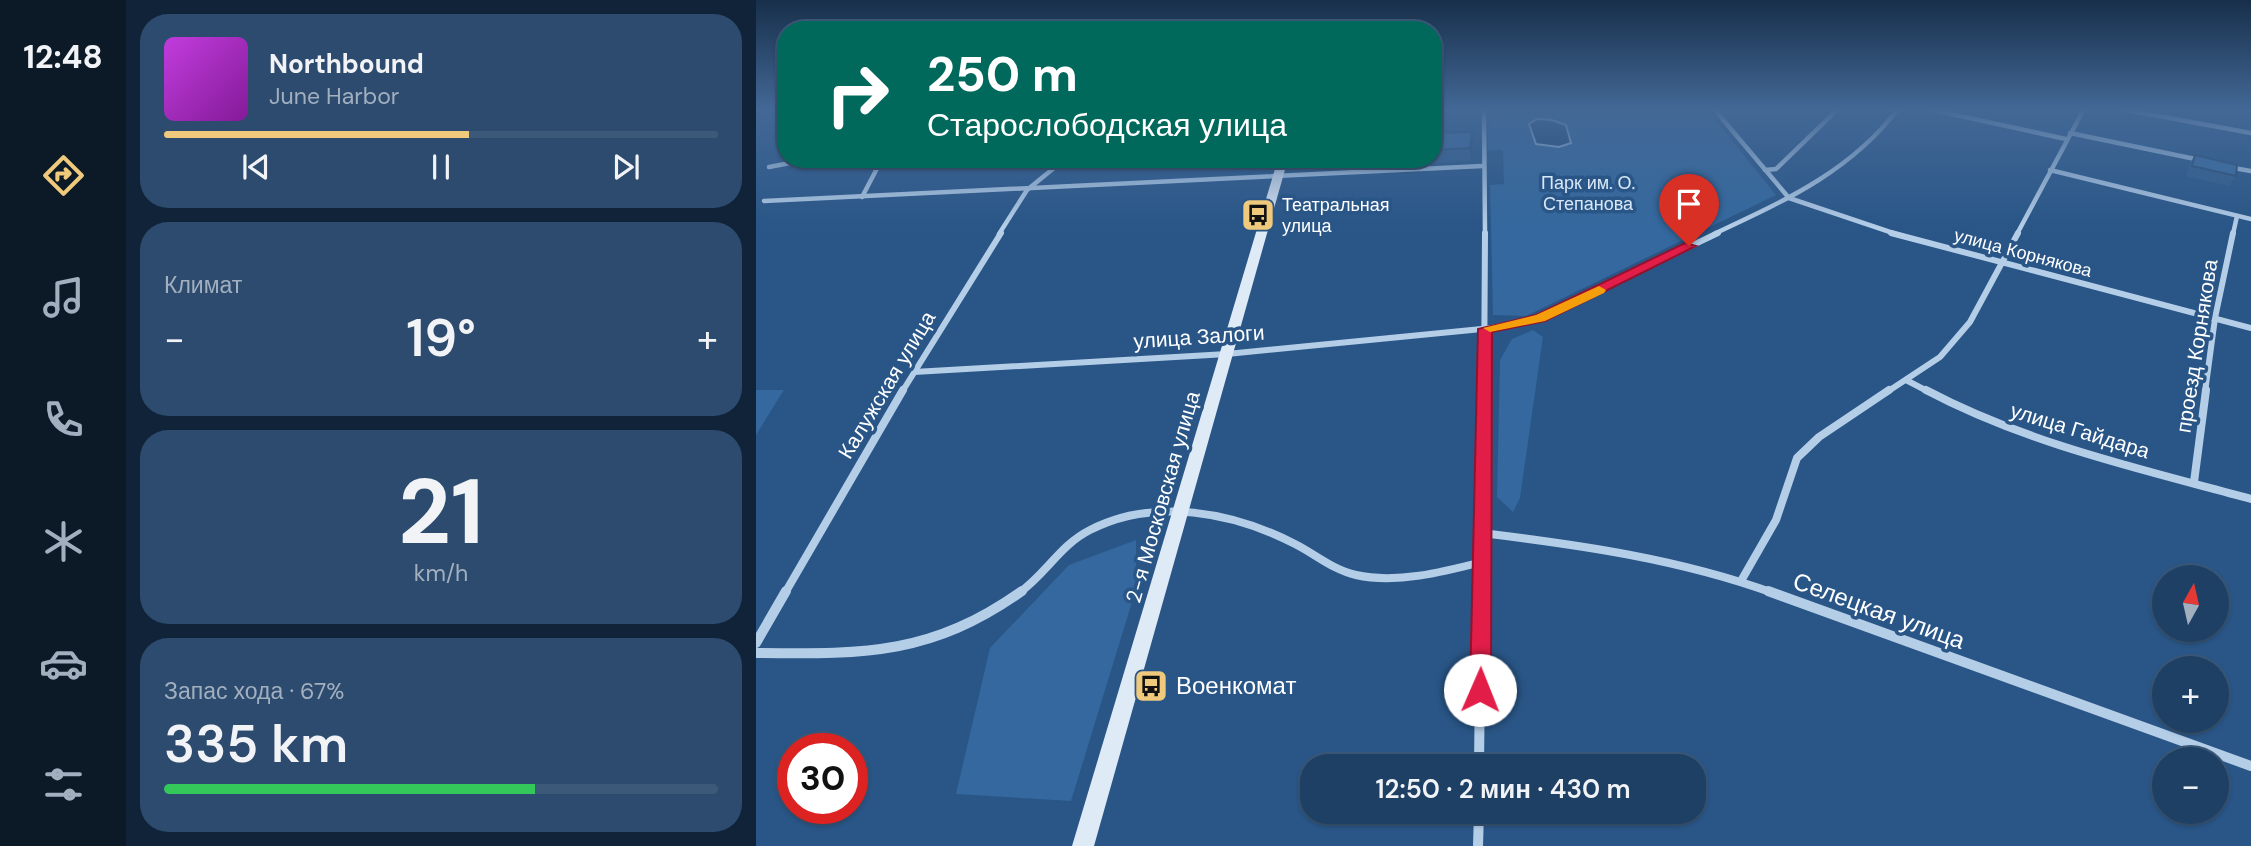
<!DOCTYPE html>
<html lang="ru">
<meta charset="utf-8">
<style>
:root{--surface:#1f4065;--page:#2c4b6e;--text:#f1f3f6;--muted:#a1afbf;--line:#3c5979;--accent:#efc97c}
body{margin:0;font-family:"DM Sans",sans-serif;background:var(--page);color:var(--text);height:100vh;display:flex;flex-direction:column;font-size:26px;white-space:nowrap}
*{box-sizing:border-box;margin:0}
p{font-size:23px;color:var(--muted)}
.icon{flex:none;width:38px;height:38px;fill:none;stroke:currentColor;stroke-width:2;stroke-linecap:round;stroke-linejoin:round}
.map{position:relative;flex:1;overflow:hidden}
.sheet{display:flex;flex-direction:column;gap:14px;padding:14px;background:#112338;width:630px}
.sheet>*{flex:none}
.hud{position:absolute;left:21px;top:21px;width:665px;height:147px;border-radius:28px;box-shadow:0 2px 5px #0004,0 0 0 2px var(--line);background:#00695c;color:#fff;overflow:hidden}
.needle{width:46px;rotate:8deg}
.controls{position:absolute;left:1396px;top:565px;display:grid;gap:14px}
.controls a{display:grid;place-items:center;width:77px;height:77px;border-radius:50%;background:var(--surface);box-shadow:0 2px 5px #0004,0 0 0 2px var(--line);font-size:35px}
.speed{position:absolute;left:21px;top:733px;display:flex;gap:14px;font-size:35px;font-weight:700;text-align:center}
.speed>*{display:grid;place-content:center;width:91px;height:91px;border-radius:50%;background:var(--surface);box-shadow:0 2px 5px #0004,0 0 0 2px var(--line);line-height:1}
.speed .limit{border:10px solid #d22;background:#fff;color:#111}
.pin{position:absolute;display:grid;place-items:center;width:60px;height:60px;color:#fff;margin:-72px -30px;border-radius:50% 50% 50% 0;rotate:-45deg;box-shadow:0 0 7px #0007}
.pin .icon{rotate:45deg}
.me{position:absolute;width:77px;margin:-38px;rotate:1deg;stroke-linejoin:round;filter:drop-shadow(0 0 5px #0008)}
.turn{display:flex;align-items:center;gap:24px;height:147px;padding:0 35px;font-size:32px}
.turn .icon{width:91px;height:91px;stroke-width:2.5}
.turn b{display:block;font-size:49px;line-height:60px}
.big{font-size:52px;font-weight:600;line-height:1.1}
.sheet .tile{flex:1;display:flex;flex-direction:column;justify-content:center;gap:10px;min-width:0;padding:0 24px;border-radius:28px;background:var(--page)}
.sheet .dial{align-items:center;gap:0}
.dial b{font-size:91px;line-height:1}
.song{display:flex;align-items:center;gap:21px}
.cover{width:84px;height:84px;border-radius:10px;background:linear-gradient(135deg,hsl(290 70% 55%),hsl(290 70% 35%))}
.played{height:7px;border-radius:4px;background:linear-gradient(90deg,var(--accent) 55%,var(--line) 55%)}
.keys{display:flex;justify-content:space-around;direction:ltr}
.heat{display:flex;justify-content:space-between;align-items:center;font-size:38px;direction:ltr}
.charge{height:10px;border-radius:5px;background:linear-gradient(90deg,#34c759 67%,var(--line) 0)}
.trip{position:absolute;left:544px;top:754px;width:406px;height:70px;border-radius:28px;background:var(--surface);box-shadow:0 2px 5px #0004,0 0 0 2px var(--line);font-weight:600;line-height:70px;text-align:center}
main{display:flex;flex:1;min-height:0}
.tabs{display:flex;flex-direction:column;width:126px;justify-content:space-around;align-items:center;background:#0c1a28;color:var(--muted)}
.tabs .icon{width:49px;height:49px}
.tabs .current{color:var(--accent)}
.tabs b{font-size:32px;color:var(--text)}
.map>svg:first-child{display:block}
</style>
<main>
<nav class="tabs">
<b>12:48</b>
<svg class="icon current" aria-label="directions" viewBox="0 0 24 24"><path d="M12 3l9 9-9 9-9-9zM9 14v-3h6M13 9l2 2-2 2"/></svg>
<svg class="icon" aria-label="music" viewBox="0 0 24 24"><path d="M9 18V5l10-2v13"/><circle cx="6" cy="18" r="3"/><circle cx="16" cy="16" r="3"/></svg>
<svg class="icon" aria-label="phone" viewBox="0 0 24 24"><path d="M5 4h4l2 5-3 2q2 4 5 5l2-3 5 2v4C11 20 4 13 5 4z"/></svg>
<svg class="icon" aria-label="climate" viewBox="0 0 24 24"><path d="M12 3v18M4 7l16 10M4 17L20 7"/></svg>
<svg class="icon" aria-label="car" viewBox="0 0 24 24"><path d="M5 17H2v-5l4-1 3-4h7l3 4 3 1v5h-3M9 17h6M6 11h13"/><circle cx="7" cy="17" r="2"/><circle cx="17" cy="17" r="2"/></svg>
<svg class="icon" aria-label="filters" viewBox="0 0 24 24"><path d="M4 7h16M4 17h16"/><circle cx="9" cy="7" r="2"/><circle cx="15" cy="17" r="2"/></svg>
</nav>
<section class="sheet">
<div class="tile">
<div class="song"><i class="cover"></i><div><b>Northbound</b><p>June Harbor</p></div></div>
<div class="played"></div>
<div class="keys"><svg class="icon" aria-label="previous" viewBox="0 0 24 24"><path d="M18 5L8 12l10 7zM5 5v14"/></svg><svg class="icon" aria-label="pause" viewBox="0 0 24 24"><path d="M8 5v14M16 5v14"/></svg><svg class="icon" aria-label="next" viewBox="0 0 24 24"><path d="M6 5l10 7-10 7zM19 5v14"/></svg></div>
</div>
<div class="tile"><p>Климат</p>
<div class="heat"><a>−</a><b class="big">19°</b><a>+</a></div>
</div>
<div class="tile dial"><b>21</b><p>km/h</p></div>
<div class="tile"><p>Запас хода · 67%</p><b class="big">335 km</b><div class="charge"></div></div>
</section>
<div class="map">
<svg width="1495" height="846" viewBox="0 0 1495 846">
<rect width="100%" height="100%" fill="#295687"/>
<!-- green -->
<g fill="#34689e">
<polygon points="733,109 950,109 1020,195 770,316 737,315 734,185 748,184 747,150 732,150"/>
<polygon points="777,330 787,337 764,498 757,512 741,497 744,360 756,339"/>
<polygon points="0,390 28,390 0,435"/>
<polygon points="380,540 380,589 315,801 200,794 234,648 313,565"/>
</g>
<!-- water -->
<polygon fill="#1d4068" stroke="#aac9e8" stroke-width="2" points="781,119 796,120 810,125 815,143 803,147 780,144 773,124"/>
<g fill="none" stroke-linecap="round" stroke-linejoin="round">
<!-- street-far3 -->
<g stroke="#b5cee8" stroke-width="4.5">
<polyline points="728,109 729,234"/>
<polyline points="958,109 1033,198 1140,234"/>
<polyline points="1172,109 1310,139"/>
<polyline points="1365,109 1495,133"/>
<polyline points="1314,133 1444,160"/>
<polyline points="13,167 55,159"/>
<polyline points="1472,167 1495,171"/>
<polyline points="1009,170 1020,169 1082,109"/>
<polyline points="1294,170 1495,219"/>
<polyline points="106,197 126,159"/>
<polyline points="8,201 726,166"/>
<polyline points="243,234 271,190 309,159"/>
<path d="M958 234C1028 201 1094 172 1142 109"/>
<polyline points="1261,234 1328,109"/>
<polyline points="1477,234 1481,216"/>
</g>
<!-- street-far2 -->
<g stroke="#b5cee8" stroke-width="6">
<polyline points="1135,233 1495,328"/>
<polyline points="158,372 471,354 736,328 784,318 962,233"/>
<polyline points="1150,380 1173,392"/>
<polyline points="146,392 245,233"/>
<polyline points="728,392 729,233"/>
<polyline points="1131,392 1184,357 1214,322 1262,233"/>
<polyline points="1449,392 1459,318 1477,233"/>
</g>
<!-- street-far1 -->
<g stroke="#b5cee8" stroke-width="8">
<path d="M1170 390C1272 444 1385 469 1495 499"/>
<polyline points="1438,482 1450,390"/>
<path d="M726 533C824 545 923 559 1017 593"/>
<polyline points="985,581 1020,520 1041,458 1063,437 1133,390"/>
<polyline points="29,593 147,390"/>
<path d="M263 593C290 574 304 545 334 530 398 497 477 512 539 544 559 554 577 570 600 575 640 584 687 572 726 562"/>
<polyline points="725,593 728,390"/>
</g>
<!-- street -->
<g stroke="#b5cee8" stroke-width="10">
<polyline points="1012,591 1495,766"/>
<polyline points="0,643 30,591"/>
<path d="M0 653C108 654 174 656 266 591"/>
<polyline points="723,766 725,591"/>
<polyline points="722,846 723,812"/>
</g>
<!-- secondary -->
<polygon fill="#dfeaf7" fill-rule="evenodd" points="522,159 532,159 338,846 316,846"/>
</g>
<!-- wall -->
<g fill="#325e8c">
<polygon points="677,133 717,144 715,161 671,164 670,159 677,159"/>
<polygon points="1439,155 1480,176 1473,186 1430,176 1433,165"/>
</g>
<!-- shaded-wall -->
<polygon fill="#294c72" points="716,132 717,144 715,161 714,148"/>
<!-- building -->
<g fill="#3a6da3" stroke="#294c72" stroke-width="2">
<polygon points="716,132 714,148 677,150 677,133"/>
<polygon points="1439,155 1481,165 1480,176 1436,166"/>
</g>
<!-- sky -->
<linearGradient id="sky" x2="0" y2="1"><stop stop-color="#172f4a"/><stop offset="0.48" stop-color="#436896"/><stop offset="1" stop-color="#436896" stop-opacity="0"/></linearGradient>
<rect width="1495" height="228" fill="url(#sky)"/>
<!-- route -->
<polygon fill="#e11d48" stroke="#92132f" stroke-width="2" points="929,243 940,246 789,321 736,332 735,690 732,697 724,700 717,697 714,690 722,329 780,315"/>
<!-- slow -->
<polygon fill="#f59e0b" points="843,286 850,290 848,293 789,321 734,332 727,328 780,315"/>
<!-- icons -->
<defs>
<symbol id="bus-square" viewBox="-11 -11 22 22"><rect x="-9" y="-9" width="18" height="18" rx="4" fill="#efc97c" stroke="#295687"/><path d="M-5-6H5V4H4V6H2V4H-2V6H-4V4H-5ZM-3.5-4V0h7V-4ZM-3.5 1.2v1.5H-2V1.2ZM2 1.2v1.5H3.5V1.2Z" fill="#111"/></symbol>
</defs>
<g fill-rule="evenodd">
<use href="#bus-square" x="483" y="196" width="38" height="38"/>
<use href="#bus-square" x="376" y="667" width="38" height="38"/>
</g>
<g text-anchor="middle" stroke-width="7" stroke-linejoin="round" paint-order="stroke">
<!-- far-park labels -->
<g font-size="18" fill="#d9e7f6" stroke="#295687">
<text x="832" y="189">Парк им. О.<tspan x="832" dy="21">Степанова</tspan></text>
</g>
<!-- far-poi labels -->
<g font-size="18" fill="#fff" stroke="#295687" text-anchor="start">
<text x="526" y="211">Театральная<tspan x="526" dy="21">улица</tspan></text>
</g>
<!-- far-street labels -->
<g font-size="18" fill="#fff" stroke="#295687">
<text transform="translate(1267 253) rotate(15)" y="6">улица Корнякова</text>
</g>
<!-- street labels -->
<g font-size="21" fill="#fff" stroke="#295687">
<text transform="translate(443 337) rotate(-4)" y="7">улица Залоги</text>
<text transform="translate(1441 346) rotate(-81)" y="7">проезд Корнякова</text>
<text transform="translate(131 385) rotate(-59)" y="7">Калужская улица</text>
<text transform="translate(1324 431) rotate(17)" y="7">улица Гайдара</text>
<text transform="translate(407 497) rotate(-74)" y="7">2-я Московская улица</text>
</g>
<!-- near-street labels -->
<g font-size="24" fill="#fff" stroke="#295687">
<text transform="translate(1123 611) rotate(20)" y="8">Селецкая улица</text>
</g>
<!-- near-poi labels -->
<g font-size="24" fill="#fff" stroke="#295687" text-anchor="start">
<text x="420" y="694">Военкомат</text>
</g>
</g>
</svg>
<div class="controls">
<a><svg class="needle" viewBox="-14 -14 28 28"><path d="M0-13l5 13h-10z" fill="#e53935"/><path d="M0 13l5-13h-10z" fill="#a1afbf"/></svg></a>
<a>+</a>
<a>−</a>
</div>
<div class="speed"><div class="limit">30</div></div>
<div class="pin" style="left:933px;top:246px;background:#d93025"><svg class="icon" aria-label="arrive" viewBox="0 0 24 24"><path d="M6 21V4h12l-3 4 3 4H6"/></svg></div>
<svg class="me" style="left:724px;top:690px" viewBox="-20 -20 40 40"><circle r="19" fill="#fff"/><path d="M0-13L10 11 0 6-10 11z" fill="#e11d48"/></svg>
<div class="trip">12:50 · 2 мин · 430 m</div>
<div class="hud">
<div class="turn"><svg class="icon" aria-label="right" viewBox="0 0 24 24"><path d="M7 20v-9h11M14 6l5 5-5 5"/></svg><div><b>250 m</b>Старослободская улица</div></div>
</div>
</div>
</main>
